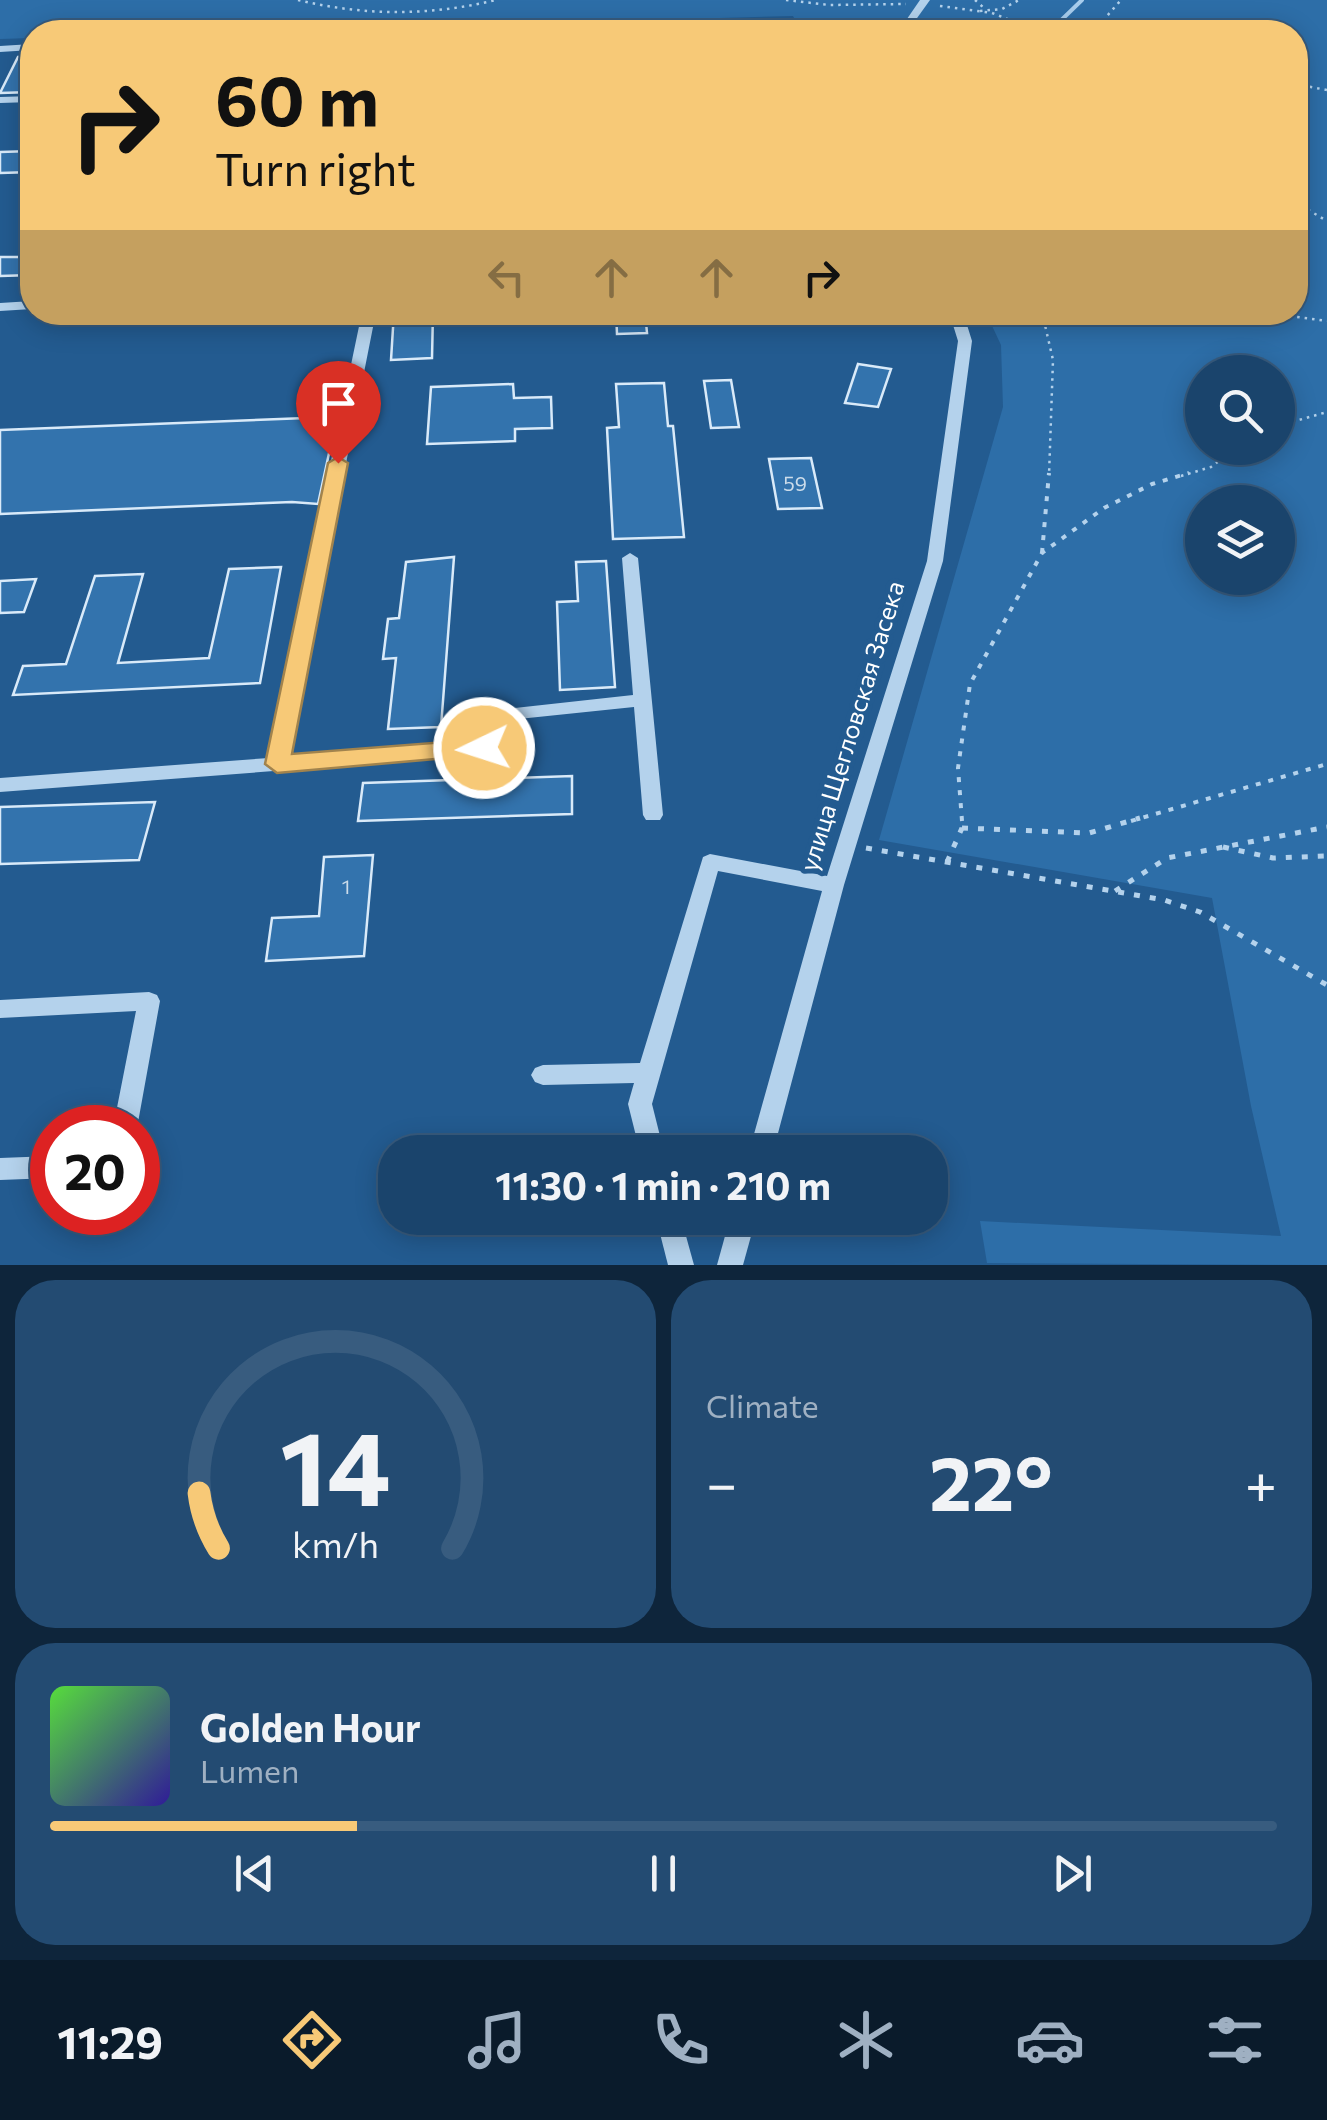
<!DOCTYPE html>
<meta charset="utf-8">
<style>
:root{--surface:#1a446c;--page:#234b72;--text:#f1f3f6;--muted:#9fb0c2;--line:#385c7f;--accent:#f7c977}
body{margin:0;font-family:Commissioner,sans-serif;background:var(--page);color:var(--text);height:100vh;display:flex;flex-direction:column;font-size:38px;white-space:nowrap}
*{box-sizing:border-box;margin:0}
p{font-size:32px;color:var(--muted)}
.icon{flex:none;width:55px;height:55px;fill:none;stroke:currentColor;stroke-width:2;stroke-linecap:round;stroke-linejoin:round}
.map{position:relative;height:1265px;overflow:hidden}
.drawer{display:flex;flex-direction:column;gap:15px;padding:15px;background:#0e253b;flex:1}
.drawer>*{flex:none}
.banner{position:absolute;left:20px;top:20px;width:1288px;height:305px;border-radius:40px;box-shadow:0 5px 25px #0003,0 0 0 2px var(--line);background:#f7c977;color:#111;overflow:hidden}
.controls{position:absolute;left:1185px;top:355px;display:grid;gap:20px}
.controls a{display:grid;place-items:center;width:110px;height:110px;border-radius:50%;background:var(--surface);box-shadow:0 5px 25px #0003,0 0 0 2px var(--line);font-size:50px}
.speed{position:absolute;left:30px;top:1105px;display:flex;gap:20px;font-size:50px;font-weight:700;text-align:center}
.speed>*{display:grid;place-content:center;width:130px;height:130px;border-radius:50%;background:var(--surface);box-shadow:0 5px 25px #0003,0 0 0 2px var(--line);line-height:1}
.speed .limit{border:15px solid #d22;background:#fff;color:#111}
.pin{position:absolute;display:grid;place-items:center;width:85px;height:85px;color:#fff;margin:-102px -42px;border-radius:50% 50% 50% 0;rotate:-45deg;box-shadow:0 0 10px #0007}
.pin .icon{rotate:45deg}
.me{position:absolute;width:110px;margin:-55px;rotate:266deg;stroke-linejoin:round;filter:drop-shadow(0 0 8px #0008)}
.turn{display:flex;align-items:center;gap:35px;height:210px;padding:0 30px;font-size:45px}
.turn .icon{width:130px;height:130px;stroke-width:2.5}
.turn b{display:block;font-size:70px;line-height:85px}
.lanes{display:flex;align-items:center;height:95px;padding:0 30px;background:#0003;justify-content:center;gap:50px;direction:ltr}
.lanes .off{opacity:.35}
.big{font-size:75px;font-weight:700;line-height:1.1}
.drawer .widget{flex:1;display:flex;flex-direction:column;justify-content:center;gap:15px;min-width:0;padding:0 35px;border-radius:40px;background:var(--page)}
.drawer .dial{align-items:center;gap:0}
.dial svg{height:260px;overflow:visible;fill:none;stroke:var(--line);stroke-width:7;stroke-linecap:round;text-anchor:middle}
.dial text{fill:var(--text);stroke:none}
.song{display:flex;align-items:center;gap:30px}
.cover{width:120px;height:120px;border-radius:15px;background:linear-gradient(135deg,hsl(110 70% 55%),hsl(250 70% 35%))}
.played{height:10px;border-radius:5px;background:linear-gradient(90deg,var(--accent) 25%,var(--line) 25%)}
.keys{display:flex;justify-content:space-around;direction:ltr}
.heat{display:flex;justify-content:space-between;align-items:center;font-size:55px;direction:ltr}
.drawer .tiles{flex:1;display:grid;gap:15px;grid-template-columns:1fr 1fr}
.widget:last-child{grid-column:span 2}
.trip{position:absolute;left:378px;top:1135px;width:570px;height:100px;border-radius:40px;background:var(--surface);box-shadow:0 5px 25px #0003,0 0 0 2px var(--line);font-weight:700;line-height:100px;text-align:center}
.tabs{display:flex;height:160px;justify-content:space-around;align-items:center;background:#0a1b2b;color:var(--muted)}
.tabs .icon{width:70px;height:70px}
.tabs .active{color:var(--accent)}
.tabs b{font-size:45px;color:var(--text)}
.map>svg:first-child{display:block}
</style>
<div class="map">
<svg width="1327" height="1265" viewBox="0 0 1327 1265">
<rect width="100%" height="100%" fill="#235b90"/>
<!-- green -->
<path fill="#2d6ea8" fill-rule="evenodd" d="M0 0H1327V1265L987 1263 980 1221 1281 1236 1251 1106 1212 898 879 840 1003 407 1001 345 986 313 1295 312V32H802L793 16 221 32H32V38L0 39ZM1202 372H1278V448H1202ZM1202 502H1278V578H1202Z"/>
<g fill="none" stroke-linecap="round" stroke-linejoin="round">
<!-- stream -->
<polyline stroke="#a8cded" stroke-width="4" points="1049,32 1082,0"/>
</g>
<!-- building -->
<g fill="#3373ad" stroke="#d9eaf9" stroke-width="2.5">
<polygon points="32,56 32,92 0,93 18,57"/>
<polygon points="32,151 32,172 0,173 0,152"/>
<polygon points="0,257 32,257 32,275 0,276"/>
<polygon points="394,312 433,312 432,358 391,360"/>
<polygon points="616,312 645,312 647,333 617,334"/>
<polygon points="858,364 891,369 878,407 845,403"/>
<polygon points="731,380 739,427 711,428 704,381"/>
<polygon points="664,383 668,426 673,426 684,537 613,539 607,428 619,427 616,384"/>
<polygon points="513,384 514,398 551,397 552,428 515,429 515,441 427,444 431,387"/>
<polygon points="306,418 336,421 318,504 292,502 0,514 0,430"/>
<polygon points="811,458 822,508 778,509 769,459"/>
<polygon points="454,557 441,727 388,729 396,658 383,659 388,619 399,618 406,562"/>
<polygon points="606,561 615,687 560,690 557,602 578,601 576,562"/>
<polygon points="281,567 260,683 13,695 23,666 66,664 95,576 143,574 118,663 209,658 229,569"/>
<polygon points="36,579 24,612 0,613 0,581"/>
<polygon points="572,776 572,814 358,821 363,783"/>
<polygon points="155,802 139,860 0,864 0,807"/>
<polygon points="373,855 364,956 266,961 272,918 319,916 324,857"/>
</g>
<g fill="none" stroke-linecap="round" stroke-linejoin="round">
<!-- path-far2 -->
<g stroke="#b4d2ec" stroke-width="2.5" stroke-dasharray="2.5 5" stroke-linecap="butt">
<path d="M298 0C364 16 430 16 496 0"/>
<polyline points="786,0 829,5 906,4"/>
<polyline points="975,0 984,8"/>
<polyline points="940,6 992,13 1041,32"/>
<polyline points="980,11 1002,9 1019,0"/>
<polyline points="1093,32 1121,0"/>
<polyline points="1295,84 1327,90"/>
<polyline points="1295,202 1327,221"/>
<polyline points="1042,312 1053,360 1049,476"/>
<polyline points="1260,312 1327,321"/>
<polyline points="1278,426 1327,412"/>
<polyline points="1181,476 1211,467 1236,448"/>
</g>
<!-- path-far1 -->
<g stroke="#b4d2ec" stroke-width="4" stroke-dasharray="5 8" stroke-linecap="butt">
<polyline points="1042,553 1049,473"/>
<polyline points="962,821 958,768 970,684 1042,553 1104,508 1152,484 1189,473"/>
<polyline points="1131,821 1327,764"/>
</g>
<!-- path -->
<g stroke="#b4d2ec" stroke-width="5" stroke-dasharray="6 10" stroke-linecap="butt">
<polyline points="962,828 1089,833 1140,818"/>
<polyline points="1223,847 1273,858 1327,856"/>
<polyline points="866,848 1164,900 1200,912 1327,985"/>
<polyline points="947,862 962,828 961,818"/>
<polyline points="1115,891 1167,858 1327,827"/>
</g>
<!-- minor -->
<g fill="#b4d2ec" fill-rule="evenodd">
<polygon points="920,0 930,0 907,32 898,32"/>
<polygon points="748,22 754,22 759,32 751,32"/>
<polygon points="472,29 497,29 502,32 467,32"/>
<polygon points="32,44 32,50 0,52 0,46"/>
<polygon points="32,96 32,102 0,103 0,97"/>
<polygon points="32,301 32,309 0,311 0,303"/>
<polygon points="362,312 376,312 288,756 477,742 496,710 633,695 622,558 630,553 638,558 663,815 660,820 646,820 643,815 634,707 509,720 490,753 483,755 0,792 0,778 269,758"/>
<polygon points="949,312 963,312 972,341 943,561 844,885 773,1152 749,1152 822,891 718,871 652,1104 664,1152 640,1152 628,1104 634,1083 543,1085 535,1082 531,1075 535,1068 543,1065 640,1063 703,857 710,854 827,876 927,561 958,341"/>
<polygon points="149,992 157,995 160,1001 137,1128 113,1128 136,1011 0,1018 0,1000"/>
<polygon points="52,1156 52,1178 0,1180 0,1158"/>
<polygon points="656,1218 681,1218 694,1265 668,1265"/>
<polygon points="730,1218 756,1218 743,1265 717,1265"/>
</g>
</g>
<!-- route -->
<polygon fill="#f7c977" stroke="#a1834d" stroke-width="2.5" points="338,457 348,463 292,754 484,739 496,748 492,754 277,773 265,764 328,463"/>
<g text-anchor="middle" stroke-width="10" stroke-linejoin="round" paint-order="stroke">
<!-- number labels -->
<g font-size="20" fill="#ccdcea">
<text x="795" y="491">59</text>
<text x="346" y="894">1</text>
</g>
<!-- street labels -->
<g font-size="25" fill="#fff" stroke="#235b90">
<text transform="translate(852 726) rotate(-73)" y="9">улица Щегловская Засека</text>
</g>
</g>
</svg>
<div class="controls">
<a><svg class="icon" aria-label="search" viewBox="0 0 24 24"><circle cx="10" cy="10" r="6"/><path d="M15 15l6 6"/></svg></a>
<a><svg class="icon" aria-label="layers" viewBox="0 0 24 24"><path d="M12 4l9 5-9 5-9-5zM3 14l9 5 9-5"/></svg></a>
</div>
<div class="speed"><div class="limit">20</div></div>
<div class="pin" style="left:338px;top:463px;background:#d93025"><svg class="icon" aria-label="arrive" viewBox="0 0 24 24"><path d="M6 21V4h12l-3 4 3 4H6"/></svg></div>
<svg class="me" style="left:484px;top:748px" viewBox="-20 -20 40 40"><circle r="17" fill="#f7c977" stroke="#fff" stroke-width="3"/><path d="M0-11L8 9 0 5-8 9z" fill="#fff"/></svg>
<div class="trip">11:30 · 1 min · 210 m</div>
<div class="banner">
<div class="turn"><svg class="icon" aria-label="right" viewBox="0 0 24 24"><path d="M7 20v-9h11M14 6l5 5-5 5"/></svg><div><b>60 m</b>Turn right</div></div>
<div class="lanes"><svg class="icon off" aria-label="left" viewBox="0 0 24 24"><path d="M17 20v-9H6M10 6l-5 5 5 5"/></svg><svg class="icon off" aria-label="ahead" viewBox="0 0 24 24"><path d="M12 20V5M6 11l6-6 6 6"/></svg><svg class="icon off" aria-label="ahead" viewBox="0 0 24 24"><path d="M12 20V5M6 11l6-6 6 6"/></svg><svg class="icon" aria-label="right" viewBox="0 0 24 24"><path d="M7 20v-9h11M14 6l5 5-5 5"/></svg></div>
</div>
</div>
<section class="drawer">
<div class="tiles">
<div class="widget dial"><svg viewBox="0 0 100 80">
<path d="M14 69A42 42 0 1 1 86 69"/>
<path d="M14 69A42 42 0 0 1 8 52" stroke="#f7c977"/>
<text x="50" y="56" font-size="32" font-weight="700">14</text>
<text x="50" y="72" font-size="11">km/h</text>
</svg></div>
<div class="widget"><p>Climate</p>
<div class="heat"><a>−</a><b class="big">22°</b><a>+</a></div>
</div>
<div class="widget">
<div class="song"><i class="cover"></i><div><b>Golden Hour</b><p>Lumen</p></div></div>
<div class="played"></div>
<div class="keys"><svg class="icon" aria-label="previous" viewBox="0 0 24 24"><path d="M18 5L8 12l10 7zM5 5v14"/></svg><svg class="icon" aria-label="pause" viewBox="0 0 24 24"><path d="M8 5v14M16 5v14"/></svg><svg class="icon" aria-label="next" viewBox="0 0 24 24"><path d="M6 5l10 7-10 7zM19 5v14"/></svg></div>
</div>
</div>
</section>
<nav class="tabs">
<b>11:29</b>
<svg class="icon active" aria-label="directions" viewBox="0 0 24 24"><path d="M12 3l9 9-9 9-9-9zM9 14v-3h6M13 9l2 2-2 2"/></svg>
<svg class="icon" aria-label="music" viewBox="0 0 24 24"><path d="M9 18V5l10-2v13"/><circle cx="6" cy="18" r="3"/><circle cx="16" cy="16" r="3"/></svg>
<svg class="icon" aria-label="phone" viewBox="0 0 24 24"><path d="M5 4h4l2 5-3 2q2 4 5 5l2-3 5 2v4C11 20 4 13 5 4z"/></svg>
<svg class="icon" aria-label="climate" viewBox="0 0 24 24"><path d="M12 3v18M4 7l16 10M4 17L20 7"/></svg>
<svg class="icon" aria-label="car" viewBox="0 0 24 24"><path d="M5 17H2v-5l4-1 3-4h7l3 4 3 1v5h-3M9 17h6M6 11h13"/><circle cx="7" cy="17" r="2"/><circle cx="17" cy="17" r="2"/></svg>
<svg class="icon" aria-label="filters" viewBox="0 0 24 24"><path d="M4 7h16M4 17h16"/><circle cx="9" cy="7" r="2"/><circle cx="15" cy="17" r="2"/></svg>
</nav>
